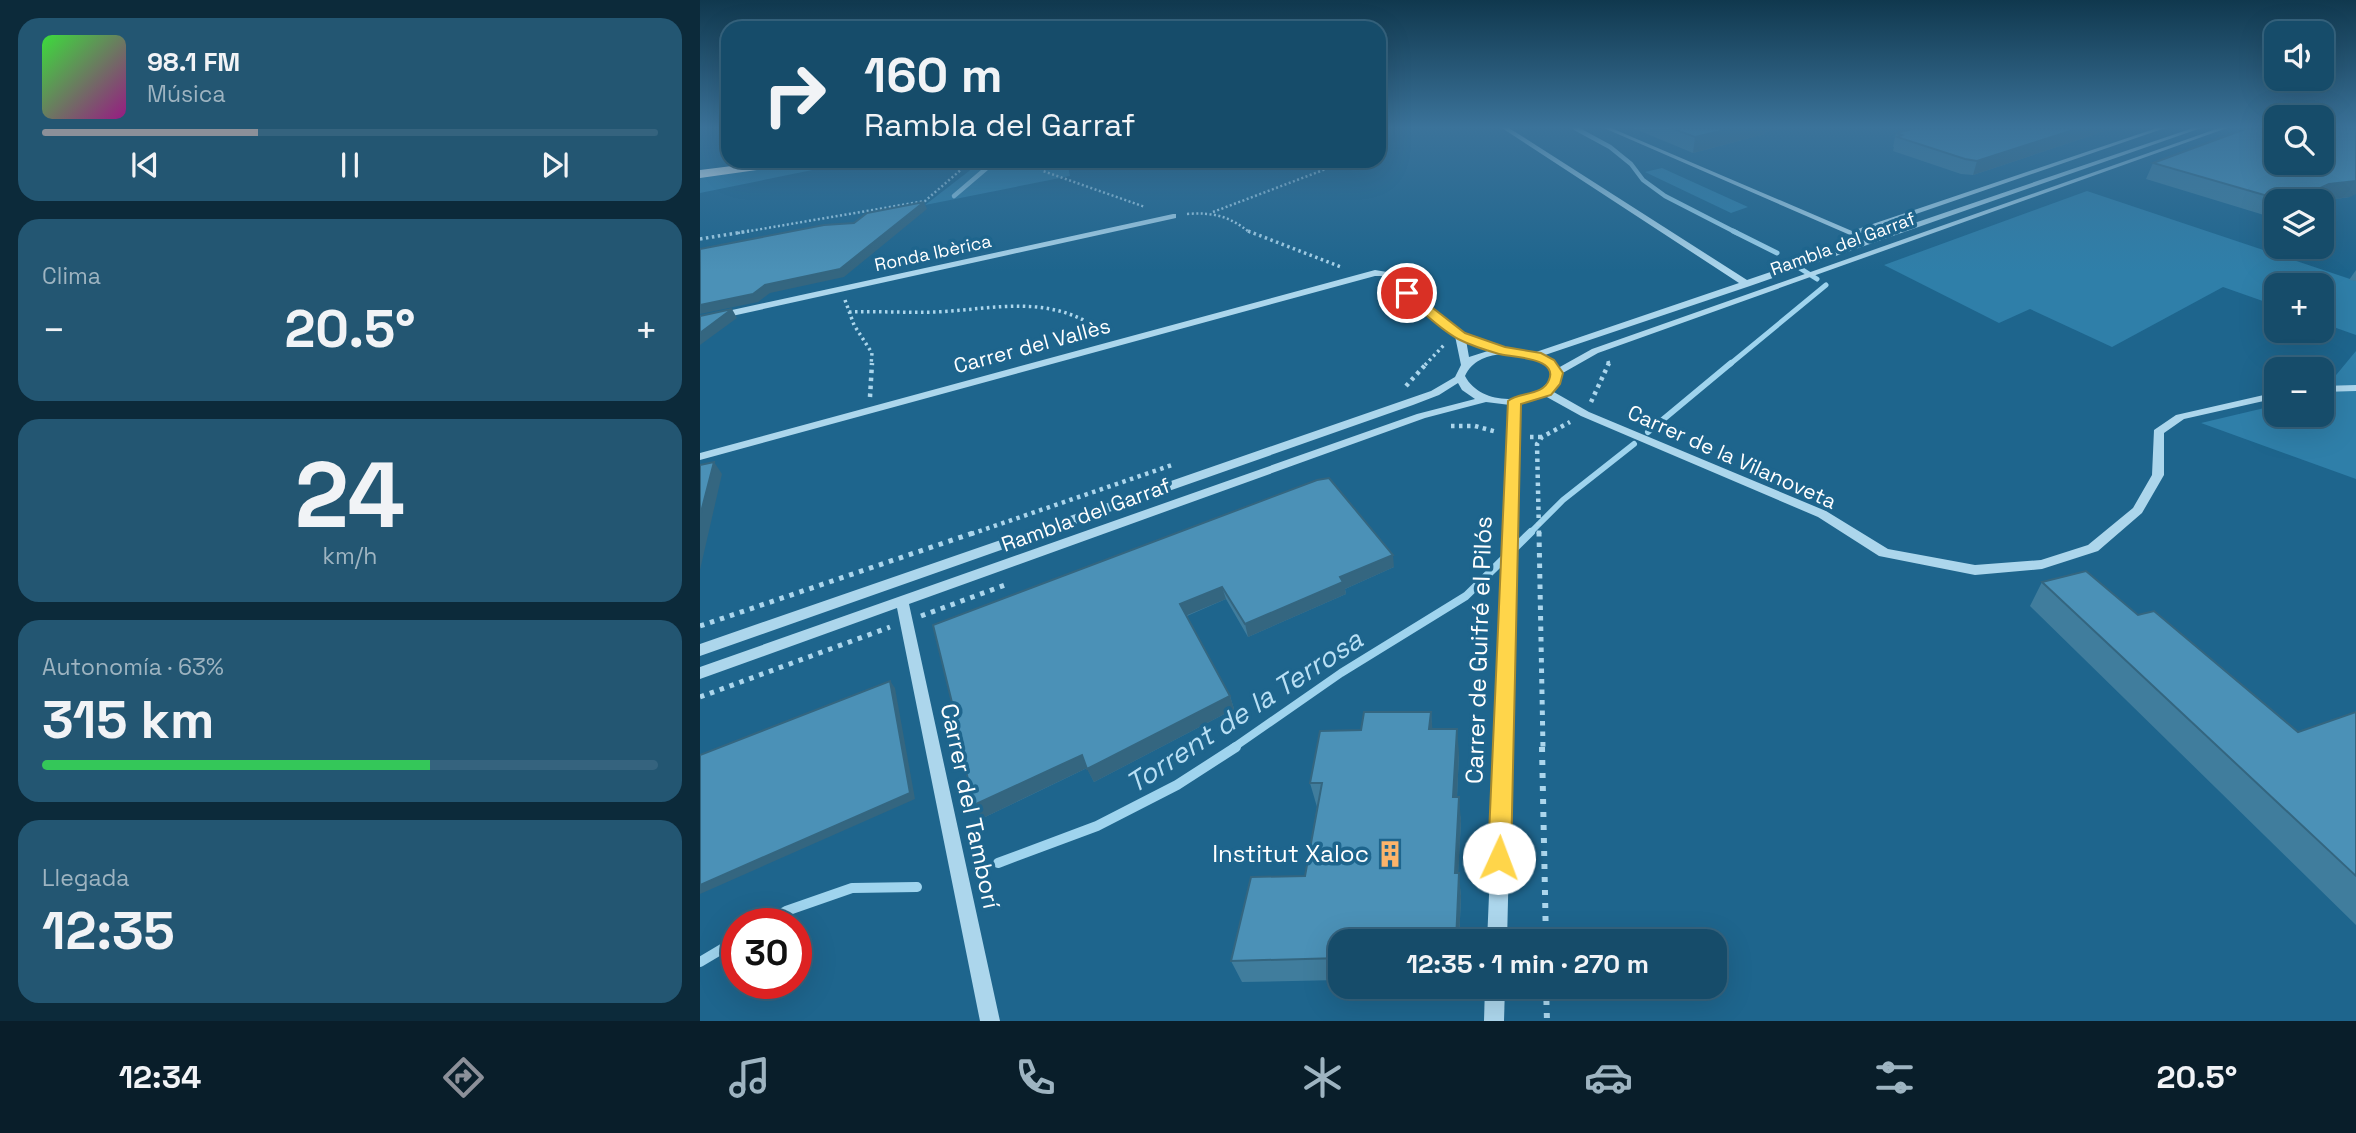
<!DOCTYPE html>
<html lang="es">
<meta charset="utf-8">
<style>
:root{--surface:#164c6a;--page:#235672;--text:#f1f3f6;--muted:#9eb4c1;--line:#35637e;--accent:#8c9099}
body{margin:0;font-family:"Space Grotesk",sans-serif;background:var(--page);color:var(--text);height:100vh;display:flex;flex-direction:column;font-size:26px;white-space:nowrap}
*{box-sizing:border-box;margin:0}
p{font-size:23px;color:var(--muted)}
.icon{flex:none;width:38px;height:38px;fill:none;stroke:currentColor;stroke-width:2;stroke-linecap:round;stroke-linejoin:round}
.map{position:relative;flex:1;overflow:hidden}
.side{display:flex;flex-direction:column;gap:18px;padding:18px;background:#0c2a3a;width:700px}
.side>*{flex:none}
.guide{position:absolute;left:21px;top:21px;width:665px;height:147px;border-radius:21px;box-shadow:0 7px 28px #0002,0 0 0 2px var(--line);background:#164c6a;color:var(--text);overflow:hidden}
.tools{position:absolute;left:1564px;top:21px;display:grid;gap:14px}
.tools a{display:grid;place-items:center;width:70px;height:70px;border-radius:14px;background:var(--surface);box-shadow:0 7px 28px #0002,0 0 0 2px var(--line);font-size:35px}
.speed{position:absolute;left:21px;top:908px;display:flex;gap:14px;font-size:35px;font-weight:700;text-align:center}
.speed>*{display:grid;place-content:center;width:91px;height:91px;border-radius:50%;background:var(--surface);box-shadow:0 7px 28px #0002,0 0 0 2px var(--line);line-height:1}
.speed .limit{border:10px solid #d22;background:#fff;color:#111}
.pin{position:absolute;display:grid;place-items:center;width:60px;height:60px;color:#fff;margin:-30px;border:4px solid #fff;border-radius:50%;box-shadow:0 2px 7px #0007}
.me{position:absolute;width:77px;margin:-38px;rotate:2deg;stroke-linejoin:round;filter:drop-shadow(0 0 5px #0008)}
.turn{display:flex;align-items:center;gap:24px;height:147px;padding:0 28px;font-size:32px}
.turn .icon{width:91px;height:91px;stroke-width:2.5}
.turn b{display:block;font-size:49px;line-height:60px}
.big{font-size:52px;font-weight:700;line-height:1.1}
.side .tile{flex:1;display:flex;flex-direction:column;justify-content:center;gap:10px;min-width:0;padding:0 24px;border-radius:21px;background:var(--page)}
.side .dial{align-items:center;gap:0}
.dial b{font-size:91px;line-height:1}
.song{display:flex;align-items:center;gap:21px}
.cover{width:84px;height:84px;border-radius:10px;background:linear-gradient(135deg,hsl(120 70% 55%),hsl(310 70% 35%))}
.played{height:7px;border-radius:4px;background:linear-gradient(90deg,var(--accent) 35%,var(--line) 35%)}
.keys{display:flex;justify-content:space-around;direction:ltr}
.heat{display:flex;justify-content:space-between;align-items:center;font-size:38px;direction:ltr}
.charge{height:10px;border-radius:5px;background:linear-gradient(90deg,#34c759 63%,var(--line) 0)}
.trip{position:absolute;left:628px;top:929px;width:399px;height:70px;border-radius:21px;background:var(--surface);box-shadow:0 7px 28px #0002,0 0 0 2px var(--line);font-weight:700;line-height:70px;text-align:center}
.dock{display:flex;height:112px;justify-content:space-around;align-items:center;background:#091e2a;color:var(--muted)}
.dock .icon{width:49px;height:49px}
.dock .active{color:var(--accent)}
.dock b{font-size:32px;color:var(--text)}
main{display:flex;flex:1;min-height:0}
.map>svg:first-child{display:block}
</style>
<main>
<section class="side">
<div class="tile">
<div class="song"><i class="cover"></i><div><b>98.1 FM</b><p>Música</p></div></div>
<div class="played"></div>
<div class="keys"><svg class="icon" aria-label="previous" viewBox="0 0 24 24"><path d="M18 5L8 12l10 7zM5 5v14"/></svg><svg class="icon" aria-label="pause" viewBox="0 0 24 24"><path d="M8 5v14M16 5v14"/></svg><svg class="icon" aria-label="next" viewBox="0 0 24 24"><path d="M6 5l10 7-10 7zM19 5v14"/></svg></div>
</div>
<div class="tile"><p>Clima</p>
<div class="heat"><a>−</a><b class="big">20.5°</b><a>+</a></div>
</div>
<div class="tile dial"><b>24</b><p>km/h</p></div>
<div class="tile"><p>Autonomía · 63%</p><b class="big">315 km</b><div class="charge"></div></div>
<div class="tile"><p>Llegada</p><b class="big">12:35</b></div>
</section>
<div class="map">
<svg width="1656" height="1021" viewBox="0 0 1656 1021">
<rect width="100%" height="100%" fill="#1e658d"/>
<!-- green -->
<g fill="#2f7fa9">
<polygon points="127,161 184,161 137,165 0,193 0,177"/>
<polygon points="282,161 367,161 370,176 225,205"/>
<polygon points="962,168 1048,207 1031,213 945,172"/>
<polygon points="1387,191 1656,281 1656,335 1622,323 1622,285 1577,285 1577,306 1523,287 1412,347 1330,309 1299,323 1184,265"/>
<polygon points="1656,351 1656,479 1501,423 1577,405 1577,415 1622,415 1622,392"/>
</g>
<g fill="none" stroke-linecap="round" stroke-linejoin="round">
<!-- stream-far4 -->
<g stroke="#9fd4ee" stroke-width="4.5">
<polyline points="875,128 910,147 931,164 943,180 965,196 1037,233"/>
<polyline points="254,196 295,161"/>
</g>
<!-- stream-far3 -->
<g stroke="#9fd4ee" stroke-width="5">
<polyline points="1033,231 1077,253"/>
<polyline points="1090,262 1117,279"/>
<polyline points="1029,365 1126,285"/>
</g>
<!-- stream-far2 -->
<g stroke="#9fd4ee" stroke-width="6">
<polyline points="948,432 1031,363"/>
<polyline points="829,534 863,500 934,444"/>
</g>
<!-- stream-far1 -->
<polyline stroke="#9fd4ee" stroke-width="8" points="533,748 641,673 766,596 831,532"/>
<!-- stream -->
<g stroke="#9fd4ee" stroke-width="10">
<polyline points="298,863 397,826 477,785 536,747"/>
<polyline points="63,924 86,911 152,888 217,887"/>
<polyline points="0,962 37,940"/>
</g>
<!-- path-far4 -->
<g stroke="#acd6ec" stroke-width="2.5" stroke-dasharray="2 2.5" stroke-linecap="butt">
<polyline points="335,161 343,171 445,207"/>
<polyline points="115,165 147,161"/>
<polyline points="513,212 647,161"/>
<path d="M487 214C513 212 530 216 550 233"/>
<polyline points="38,233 225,201 271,161"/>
</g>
<!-- path-far3 -->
<g stroke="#acd6ec" stroke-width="3.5" stroke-dasharray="2.5 3.5" stroke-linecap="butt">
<polyline points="548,231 641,267"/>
<polyline points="0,239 49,231"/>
<polyline points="145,300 154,325 172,353 171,365"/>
<path d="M149 312C178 311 207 313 236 312 296 309 350 293 403 332"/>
<polyline points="908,361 909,365"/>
<polyline points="725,365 745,344"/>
</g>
<!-- path-far2 -->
<g stroke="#acd6ec" stroke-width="4.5" stroke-dasharray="3.5 4.5" stroke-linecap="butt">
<polyline points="706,386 727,363"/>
<polyline points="170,397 172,363"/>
<polyline points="891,402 909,363"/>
<polyline points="751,426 775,426 797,432"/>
<polyline points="830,437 842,437"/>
<polyline points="271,534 472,465"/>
<polyline points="839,534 837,444 842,437 870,422"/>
</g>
<!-- path-far1 -->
<g stroke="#acd6ec" stroke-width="5" stroke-dasharray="4.5 6" stroke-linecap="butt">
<polyline points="839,532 843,748"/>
<polyline points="221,616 305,585"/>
<polyline points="0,626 276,532"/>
<polyline points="0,697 190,627"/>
</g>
<!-- path -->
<g stroke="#acd6ec" stroke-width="6" stroke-dasharray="5 8" stroke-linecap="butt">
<polyline points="842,747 846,942"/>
<polyline points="846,987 847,1021"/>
</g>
<!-- minor -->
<g fill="#acd6ec" fill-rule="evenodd">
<path d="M802 128H809L1047 280 1493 128H1501L1050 286 845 355 858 368 892 349 1519 128H1527L898 353 861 374 856 387 852 391 889 412 1126 511 1188 549 1275 565 1341 560 1388 545 1433 508 1452 475 1454 430 1476 415 1577 392V398L1484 419 1464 433V475L1442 513 1398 551 1342 569 1275 575 1179 556 1118 517 881 416 845 396 820 404 807 942H787L810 405 786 402 725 418 209 604 300 1021H280L197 608 0 679V667L717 414 775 399 762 390 758 383 739 395 713 405 0 656V644L731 391 755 377 761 365 755 336 682 276H675L0 460V453L675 270 687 272 763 333 804 348 836 352 1039 283ZM766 340 791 350 769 357ZM801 354C821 353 844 355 852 376 836 406 781 407 765 376 772 361 785 356 801 354Z"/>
<polygon points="904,128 911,128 1152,231 1457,128 1465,128 1158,234 1161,236 1157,238"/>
<polygon points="473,214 476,214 476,218 0,323 0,317"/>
<polygon points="1656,385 1656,391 1622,392 1622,386"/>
<polygon points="785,987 805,987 804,1021 784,1021"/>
</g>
<!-- highway -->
<polygon fill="#fff" fill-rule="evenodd" points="73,161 105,161 99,164 0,178 0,170"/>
</g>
<!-- wall -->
<g fill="#407d9d">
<polygon points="933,128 1083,128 1065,132 1065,134 993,153"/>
<polygon points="1216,128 1414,128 1273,175 1261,174 1193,151 1194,147 1193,147 1196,133"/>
<polygon points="1453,163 1650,197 1620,201 1577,201 1577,219 1446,179"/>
<polygon points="1656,270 1656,281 1649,280"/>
<polygon points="617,480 694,567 645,589 646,594 548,637 526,599 487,616 530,696 534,709 394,782 387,768 283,818 274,805"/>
<polygon points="1342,582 1438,615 1598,732 1656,712 1656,925 1330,606"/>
<polygon points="731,712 732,729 759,753 757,797 761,821 758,873 761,896 759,942 640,942 640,980 542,982 531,961 605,876 617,807 610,783 661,730"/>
</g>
<!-- shaded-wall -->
<g fill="#346680">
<polygon points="1033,128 1083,128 1065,132 1065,134 993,153 995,137"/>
<polygon points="1379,128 1414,128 1273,175 1277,161"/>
<polygon points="1656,181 1656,194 1650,197 1620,201 1592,201 1629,184"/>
<polygon points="224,202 227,209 144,277 70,293 58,302 0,314 0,305 65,285"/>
<polygon points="32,309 37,318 0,345 0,333"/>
<polygon points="14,462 22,474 0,570 0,516"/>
<polygon points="693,555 694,567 645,589 646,594 548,637 545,624 640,577"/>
<polygon points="522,587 526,599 485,616 480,604"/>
<polygon points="190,681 195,688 215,799 0,894 0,885"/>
<polygon points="530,696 534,709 394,782 387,769"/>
<polygon points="731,712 733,736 729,729"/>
<polygon points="757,729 759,753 756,821 753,797"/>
<polygon points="382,755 389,767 283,818 274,805"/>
<polygon points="759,797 761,821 757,896 755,873"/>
<polygon points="759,873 761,896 759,942 756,942"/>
</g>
<!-- building -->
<g fill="#4b91b7" stroke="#346680" stroke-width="2">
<polygon points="971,128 1033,128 995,137"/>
<polygon points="1216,128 1379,128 1277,161 1265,159 1197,137 1202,135 1196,133"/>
<polygon points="1548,128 1577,128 1577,163 1622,163 1622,128 1656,128 1656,181 1629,184 1592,201 1585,201 1453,163"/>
<polygon points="224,202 140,269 65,285 53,294 0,305 0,249 124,225 154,223 167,213"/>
<polygon points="32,309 0,333 0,316"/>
<polygon points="14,462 0,516 0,465"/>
<polygon points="629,478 693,555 640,577 643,582 545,624 522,587 480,604 530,696 387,769 382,755 274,805 254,720 256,719 233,625 617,480"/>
<polygon points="1386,571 1438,615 1454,611 1598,732 1656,712 1656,876 1342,582"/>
<polygon points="190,681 210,793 0,885 0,755"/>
<polygon points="664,712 731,712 729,729 757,729 753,797 759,797 755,873 759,873 756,942 640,942 640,958 531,961 551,877 605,876 622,783 610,783 620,731 661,730"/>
</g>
<!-- sky -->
<linearGradient id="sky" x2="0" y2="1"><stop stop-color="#10384e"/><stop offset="0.47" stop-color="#3b739a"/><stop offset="1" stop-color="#3b739a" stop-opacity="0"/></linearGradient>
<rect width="1656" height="271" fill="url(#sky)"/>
<!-- route -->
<path fill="#ffd54a" stroke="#a68a30" stroke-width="2" d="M703 291H711L765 333 805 347 841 353 854 360 863 373 860 384 851 395 821 404 811 858 808 865 799 869 791 865 788 858 808 401C819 392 843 396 849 380 859 357 809 357 799 354 785 350 770 345 758 339 739 329 720 309 703 295Z"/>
<!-- icons -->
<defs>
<symbol id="building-bare" viewBox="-9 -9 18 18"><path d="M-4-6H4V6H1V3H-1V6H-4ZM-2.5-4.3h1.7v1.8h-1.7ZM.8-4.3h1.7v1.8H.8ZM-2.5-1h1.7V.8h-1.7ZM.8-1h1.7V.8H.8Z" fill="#fbb46b" stroke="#1e658d" stroke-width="2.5" paint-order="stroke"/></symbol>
</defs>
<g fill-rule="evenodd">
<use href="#building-bare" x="671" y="835" width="38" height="38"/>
</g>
<g text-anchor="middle" stroke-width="7" stroke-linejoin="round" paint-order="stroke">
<!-- far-street labels -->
<g font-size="18" fill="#fff" stroke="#1e658d">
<text transform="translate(1143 244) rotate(-20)" y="6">Rambla del Garraf</text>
<text transform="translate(233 253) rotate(-12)" y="6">Ronda Ibèrica</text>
</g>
<!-- street labels -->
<g font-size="21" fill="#fff" stroke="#1e658d">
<text transform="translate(332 346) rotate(-15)" y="7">Carrer del Vallès</text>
<text transform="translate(1032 457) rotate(24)" y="7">Carrer de la Vilanoveta</text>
<text transform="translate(386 515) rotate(-20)" y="7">Rambla del Garraf</text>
</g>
<!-- near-street labels -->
<g font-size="24" fill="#fff" stroke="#1e658d">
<text transform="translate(779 650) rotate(-88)" y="8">Carrer de Guifré el Pilós</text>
<text transform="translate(270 806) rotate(78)" y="8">Carrer del Tamborí</text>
</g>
<!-- near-poi labels -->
<g font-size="24" fill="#fff" stroke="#1e658d" text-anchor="end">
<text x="669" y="862">Institut Xaloc</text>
</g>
<!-- near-water labels -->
<g font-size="28" font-style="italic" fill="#b8dff4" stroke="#1e658d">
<text transform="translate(544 711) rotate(-33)" y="10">Torrent de la Terrosa</text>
</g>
</g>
</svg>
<div class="tools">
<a><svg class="icon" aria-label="sound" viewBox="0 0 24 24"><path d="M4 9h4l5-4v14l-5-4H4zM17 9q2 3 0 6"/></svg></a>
<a><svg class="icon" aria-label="search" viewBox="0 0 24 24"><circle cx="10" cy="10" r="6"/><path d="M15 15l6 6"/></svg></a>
<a><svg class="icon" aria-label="layers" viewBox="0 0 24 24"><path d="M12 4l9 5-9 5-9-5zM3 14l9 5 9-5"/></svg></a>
<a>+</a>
<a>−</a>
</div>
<div class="speed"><div class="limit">30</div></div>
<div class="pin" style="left:707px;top:293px;background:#d93025"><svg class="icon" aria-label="arrive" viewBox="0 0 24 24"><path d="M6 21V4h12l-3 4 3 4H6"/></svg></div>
<svg class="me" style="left:799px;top:858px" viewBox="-20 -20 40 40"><circle r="19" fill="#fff"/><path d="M0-13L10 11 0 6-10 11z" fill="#ffd54a"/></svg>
<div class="trip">12:35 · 1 min · 270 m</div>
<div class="guide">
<div class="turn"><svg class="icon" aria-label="right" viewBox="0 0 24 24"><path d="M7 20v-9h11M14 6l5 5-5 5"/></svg><div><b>160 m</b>Rambla del Garraf</div></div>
</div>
</div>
</main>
<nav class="dock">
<b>12:34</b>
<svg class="icon active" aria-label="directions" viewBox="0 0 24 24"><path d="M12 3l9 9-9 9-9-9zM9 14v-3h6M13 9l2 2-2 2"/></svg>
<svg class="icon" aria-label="music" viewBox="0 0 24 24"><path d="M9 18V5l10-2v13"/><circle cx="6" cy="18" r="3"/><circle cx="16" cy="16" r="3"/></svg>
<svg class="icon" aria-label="phone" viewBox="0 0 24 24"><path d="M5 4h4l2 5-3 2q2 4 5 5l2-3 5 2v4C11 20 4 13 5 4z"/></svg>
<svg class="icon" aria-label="climate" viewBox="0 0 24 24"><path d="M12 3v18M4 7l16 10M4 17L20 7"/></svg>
<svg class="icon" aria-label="car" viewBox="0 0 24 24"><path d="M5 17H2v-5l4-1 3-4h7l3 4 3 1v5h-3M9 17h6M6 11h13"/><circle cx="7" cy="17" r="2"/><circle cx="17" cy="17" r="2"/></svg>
<svg class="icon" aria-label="filters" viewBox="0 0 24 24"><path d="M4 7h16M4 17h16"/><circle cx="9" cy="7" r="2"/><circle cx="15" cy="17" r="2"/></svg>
<b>20.5°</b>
</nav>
